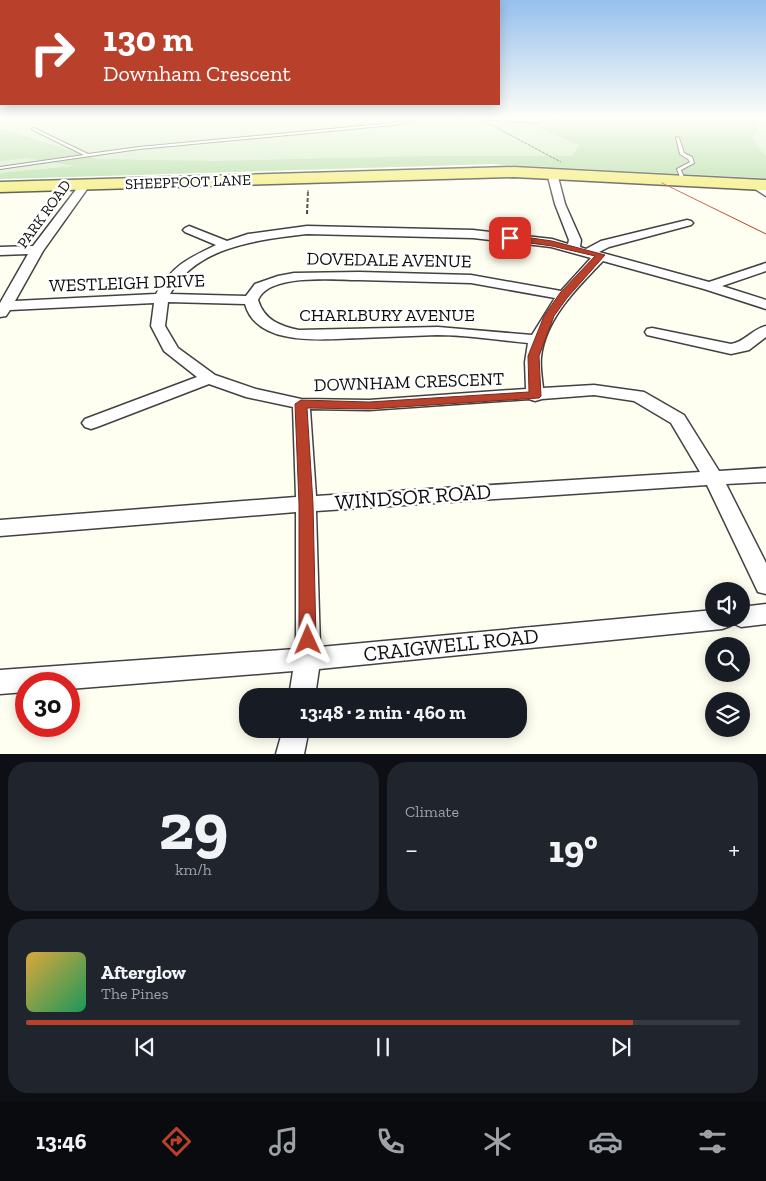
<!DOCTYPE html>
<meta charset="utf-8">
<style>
:root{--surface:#171b24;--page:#20242c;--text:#f1f3f6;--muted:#9ea1a6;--line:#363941;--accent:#b9412c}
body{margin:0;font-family:"Zilla Slab",serif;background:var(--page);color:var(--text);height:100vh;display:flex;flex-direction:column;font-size:19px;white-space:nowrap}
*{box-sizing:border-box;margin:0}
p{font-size:16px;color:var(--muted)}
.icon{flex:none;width:28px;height:28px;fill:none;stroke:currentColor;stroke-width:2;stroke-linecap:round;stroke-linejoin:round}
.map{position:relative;height:754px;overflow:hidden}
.side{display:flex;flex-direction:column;gap:8px;padding:8px;background:#0d0f14;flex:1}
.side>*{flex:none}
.guide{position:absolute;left:0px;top:0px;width:500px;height:105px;box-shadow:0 2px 12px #0003;background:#b9412c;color:#fff;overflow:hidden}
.controls{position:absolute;left:705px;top:582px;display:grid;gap:10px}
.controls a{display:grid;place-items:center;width:45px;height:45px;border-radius:50%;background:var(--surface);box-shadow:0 2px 12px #0003;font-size:25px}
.speed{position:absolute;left:15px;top:672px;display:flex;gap:10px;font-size:25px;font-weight:700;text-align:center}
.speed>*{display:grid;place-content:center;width:65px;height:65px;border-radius:50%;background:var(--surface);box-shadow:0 2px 12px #0003;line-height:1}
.speed .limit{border:8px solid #d22;background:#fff;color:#111}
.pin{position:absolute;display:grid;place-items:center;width:42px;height:42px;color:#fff;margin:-21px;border-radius:10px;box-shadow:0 2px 8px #0006}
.me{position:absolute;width:55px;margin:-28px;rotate:359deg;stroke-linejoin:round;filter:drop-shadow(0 0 4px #0008)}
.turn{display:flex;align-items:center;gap:18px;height:105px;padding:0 20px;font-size:22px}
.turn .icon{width:65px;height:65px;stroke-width:2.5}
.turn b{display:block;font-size:35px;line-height:42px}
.big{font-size:38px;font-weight:800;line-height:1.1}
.side .widget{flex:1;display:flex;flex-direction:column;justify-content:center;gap:8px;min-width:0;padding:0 18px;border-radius:20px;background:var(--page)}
.side .dial{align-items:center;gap:0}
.dial b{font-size:65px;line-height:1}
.song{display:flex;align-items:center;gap:15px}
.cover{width:60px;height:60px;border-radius:8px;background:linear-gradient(135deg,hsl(40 70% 55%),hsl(150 70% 35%))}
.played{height:5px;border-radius:2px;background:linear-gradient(90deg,var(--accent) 85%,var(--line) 85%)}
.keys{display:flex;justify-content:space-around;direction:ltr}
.heat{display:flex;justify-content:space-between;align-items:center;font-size:28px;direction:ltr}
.side .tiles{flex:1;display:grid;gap:8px;grid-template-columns:1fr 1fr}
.widget:last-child{grid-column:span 2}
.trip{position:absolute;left:239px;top:688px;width:288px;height:50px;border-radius:20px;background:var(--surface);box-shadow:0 2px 12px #0003;font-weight:800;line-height:50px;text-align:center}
.menu{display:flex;height:80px;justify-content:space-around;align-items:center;background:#090b0e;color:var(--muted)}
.menu .icon{width:35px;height:35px}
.menu .active{color:var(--accent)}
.menu b{font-size:22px;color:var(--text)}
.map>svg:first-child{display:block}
</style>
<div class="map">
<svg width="766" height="754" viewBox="0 0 766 754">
<rect width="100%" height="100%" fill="#fefef1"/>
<!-- green -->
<polygon fill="#cae8bc" points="0,118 766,118 766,178 492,164 0,179"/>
<!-- forest -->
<polygon fill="#abd89c" points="546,118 754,118 759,120 757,130 752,139 766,157 766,178 492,164 0,179 0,174 9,172 75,166 26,158 0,161 0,128 97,159 216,161 429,156 572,156 579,145 534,125 534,123"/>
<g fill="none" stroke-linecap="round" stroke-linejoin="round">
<defs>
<g id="service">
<polygon points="420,118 426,118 393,125 139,149 0,169 0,167 84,155 33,130 32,129 34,128 88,154 139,147 393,123"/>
<polygon points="676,137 679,138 684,153 692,157 694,163 681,170 685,180 683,181 681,180 677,169 690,162 688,159 680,154"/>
</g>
<g id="minor">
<path d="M552 170 557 173 565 204 581 240 580 247 586 249 601 241 687 220 691 221 693 223 691 225 609 247 599 252 709 282 766 263V271L722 286 766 300V309L704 289 603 261C577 288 545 319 541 357 540 367 542 378 543 388L594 385 644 392 684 415 719 471 766 468V482L726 484 766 563V594L758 592 707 485 316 511 320 647 714 610V619H741V607L766 604V624L741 627 732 623 730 626 722 629 319 669 315 696H289L293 671 69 689V684H26V692L0 694V670L296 649V512L0 536V520L296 497 293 407 246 397 209 384 97 427 91 429 85 427 82 423 85 419 197 377 164 351 151 326 154 303 10 310 6 316 0 317V303L28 254 0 255V247L33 246 81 183 85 182 90 185 43 251 15 301 156 294C172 266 187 259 216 245L185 232 183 230 185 228 189 226 227 241 248 234 307 226 473 230 552 239 568 244 569 240 555 204 547 173ZM307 234 473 238 551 247 591 258 561 291 471 275 359 272 294 273 278 276 255 284 246 296 170 294C196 246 258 240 307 234ZM359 280 471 283 555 298 532 335 438 327 299 330C280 326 264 320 258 300 269 273 334 280 359 280ZM168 302 245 304C257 348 326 339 361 338 386 337 412 336 437 335 467 335 498 340 528 343L525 362 526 389 369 400 301 399 256 389 215 375 178 348 165 326ZM594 395 634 401 671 423 700 472 316 496 310 409 369 410 529 399 535 401 542 399Z"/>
<polygon points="756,182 766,188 766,196 752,187 751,185 752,183"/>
<path d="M766 326V337L749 350 731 354 647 335 645 332 647 329 652 328 731 344C745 342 752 329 766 326Z"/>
<polygon points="283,729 309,729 304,754 276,754"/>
</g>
<polygon id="primary" points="514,167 766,180 766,190 514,177 0,192 0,182"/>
</defs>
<!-- service casing -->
<use href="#service" stroke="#424242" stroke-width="2"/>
<!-- minor casing -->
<use href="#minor" stroke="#424242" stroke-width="3"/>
<!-- primary casing -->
<use href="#primary" stroke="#202020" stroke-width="3"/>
<!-- path-far1 -->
<g stroke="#313131" stroke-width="1" stroke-dasharray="3 1" stroke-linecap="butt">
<polyline points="432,118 534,123 564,118"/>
<polyline points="760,118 766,121"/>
<polyline points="482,120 561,162"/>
<polyline points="308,192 308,190"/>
</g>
<!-- path -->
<polyline stroke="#313131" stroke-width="2" stroke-dasharray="4 2" stroke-linecap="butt" points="307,214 308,191"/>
<!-- service -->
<use href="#service" fill="#fff" fill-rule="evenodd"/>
<!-- minor -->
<use href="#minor" fill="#fff" fill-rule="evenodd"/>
<!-- primary -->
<use href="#primary" fill="#f2ec6d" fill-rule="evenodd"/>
<!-- tram -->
<polyline stroke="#b9412c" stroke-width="1" points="662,183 766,234"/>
</g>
<!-- sky -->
<linearGradient id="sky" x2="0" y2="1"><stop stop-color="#95c0ed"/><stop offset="0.53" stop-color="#fffff9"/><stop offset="1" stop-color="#fffff9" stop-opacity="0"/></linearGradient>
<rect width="766" height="223" fill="url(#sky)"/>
<!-- route -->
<polygon fill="#b9412c" stroke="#782a1d" points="510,235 552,241 605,255 567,298 554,316 539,356 541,396 539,398 369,409 307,408 313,504 316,640 314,645 308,647 302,645 299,640 299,504 295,404 301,400 369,402 529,392 528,356 544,316 560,293 595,256 552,246 507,240 507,236"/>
<g text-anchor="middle" stroke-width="5" stroke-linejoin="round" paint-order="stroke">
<!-- far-street labels -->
<g font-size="15" fill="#0f0f0f" stroke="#fff">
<text transform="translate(188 182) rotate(-2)" y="5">SHEEPFOOT LANE</text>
<text transform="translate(44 214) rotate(-54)" y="5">PARK ROAD</text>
</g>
<!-- street labels -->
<g font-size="18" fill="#0f0f0f" stroke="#fff">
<text transform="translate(389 260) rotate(1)" y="6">DOVEDALE AVENUE</text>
<text transform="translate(127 283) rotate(-2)" y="6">WESTLEIGH DRIVE</text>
<text x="387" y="321">CHARLBURY AVENUE</text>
<text transform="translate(409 382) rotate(-2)" y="6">DOWNHAM CRESCENT</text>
</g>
<!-- near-street labels -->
<g font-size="21" fill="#0f0f0f" stroke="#fff">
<text transform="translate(413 497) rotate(-4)" y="7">WINDSOR ROAD</text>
<text transform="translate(451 645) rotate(-6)" y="7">CRAIGWELL ROAD</text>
</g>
</g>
</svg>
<div class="controls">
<a><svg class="icon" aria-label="sound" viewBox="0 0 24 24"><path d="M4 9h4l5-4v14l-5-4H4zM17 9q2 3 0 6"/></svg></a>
<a><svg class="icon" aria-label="search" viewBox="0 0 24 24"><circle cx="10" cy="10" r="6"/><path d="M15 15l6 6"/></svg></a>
<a><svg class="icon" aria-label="layers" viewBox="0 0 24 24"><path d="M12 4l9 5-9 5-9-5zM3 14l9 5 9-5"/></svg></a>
</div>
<div class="speed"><div class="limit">30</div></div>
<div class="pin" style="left:510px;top:238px;background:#d93025"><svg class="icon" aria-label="arrive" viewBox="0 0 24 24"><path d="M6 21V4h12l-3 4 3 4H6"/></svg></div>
<svg class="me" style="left:308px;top:640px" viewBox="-20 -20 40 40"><path d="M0-17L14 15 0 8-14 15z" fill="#b9412c" stroke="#fff" stroke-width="4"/></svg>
<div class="trip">13:48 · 2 min · 460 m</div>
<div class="guide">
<div class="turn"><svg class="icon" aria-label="right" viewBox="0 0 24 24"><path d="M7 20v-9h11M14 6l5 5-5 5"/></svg><div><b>130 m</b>Downham Crescent</div></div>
</div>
</div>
<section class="side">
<div class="tiles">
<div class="widget dial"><b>29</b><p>km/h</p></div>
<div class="widget"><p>Climate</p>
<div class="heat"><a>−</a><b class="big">19°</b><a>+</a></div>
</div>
<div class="widget">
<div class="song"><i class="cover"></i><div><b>Afterglow</b><p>The Pines</p></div></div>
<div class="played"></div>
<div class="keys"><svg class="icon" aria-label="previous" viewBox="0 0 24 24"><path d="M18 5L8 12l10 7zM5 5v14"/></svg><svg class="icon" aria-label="pause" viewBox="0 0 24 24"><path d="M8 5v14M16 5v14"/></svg><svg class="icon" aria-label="next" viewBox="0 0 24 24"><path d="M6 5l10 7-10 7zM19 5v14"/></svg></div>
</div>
</div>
</section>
<nav class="menu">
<b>13:46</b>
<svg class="icon active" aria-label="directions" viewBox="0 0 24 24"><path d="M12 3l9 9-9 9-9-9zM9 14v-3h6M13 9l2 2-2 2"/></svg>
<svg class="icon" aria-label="music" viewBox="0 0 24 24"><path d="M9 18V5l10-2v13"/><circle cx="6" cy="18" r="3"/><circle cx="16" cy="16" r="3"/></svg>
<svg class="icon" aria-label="phone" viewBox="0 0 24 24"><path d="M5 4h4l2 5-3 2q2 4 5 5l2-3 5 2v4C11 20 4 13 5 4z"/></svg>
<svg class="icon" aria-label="climate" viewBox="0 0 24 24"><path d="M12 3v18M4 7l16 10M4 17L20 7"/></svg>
<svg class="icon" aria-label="car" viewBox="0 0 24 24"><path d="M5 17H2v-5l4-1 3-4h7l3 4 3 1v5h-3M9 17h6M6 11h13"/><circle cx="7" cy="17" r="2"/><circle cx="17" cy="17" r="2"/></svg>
<svg class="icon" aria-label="filters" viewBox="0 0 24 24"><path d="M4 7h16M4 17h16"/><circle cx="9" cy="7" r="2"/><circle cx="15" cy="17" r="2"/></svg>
</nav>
